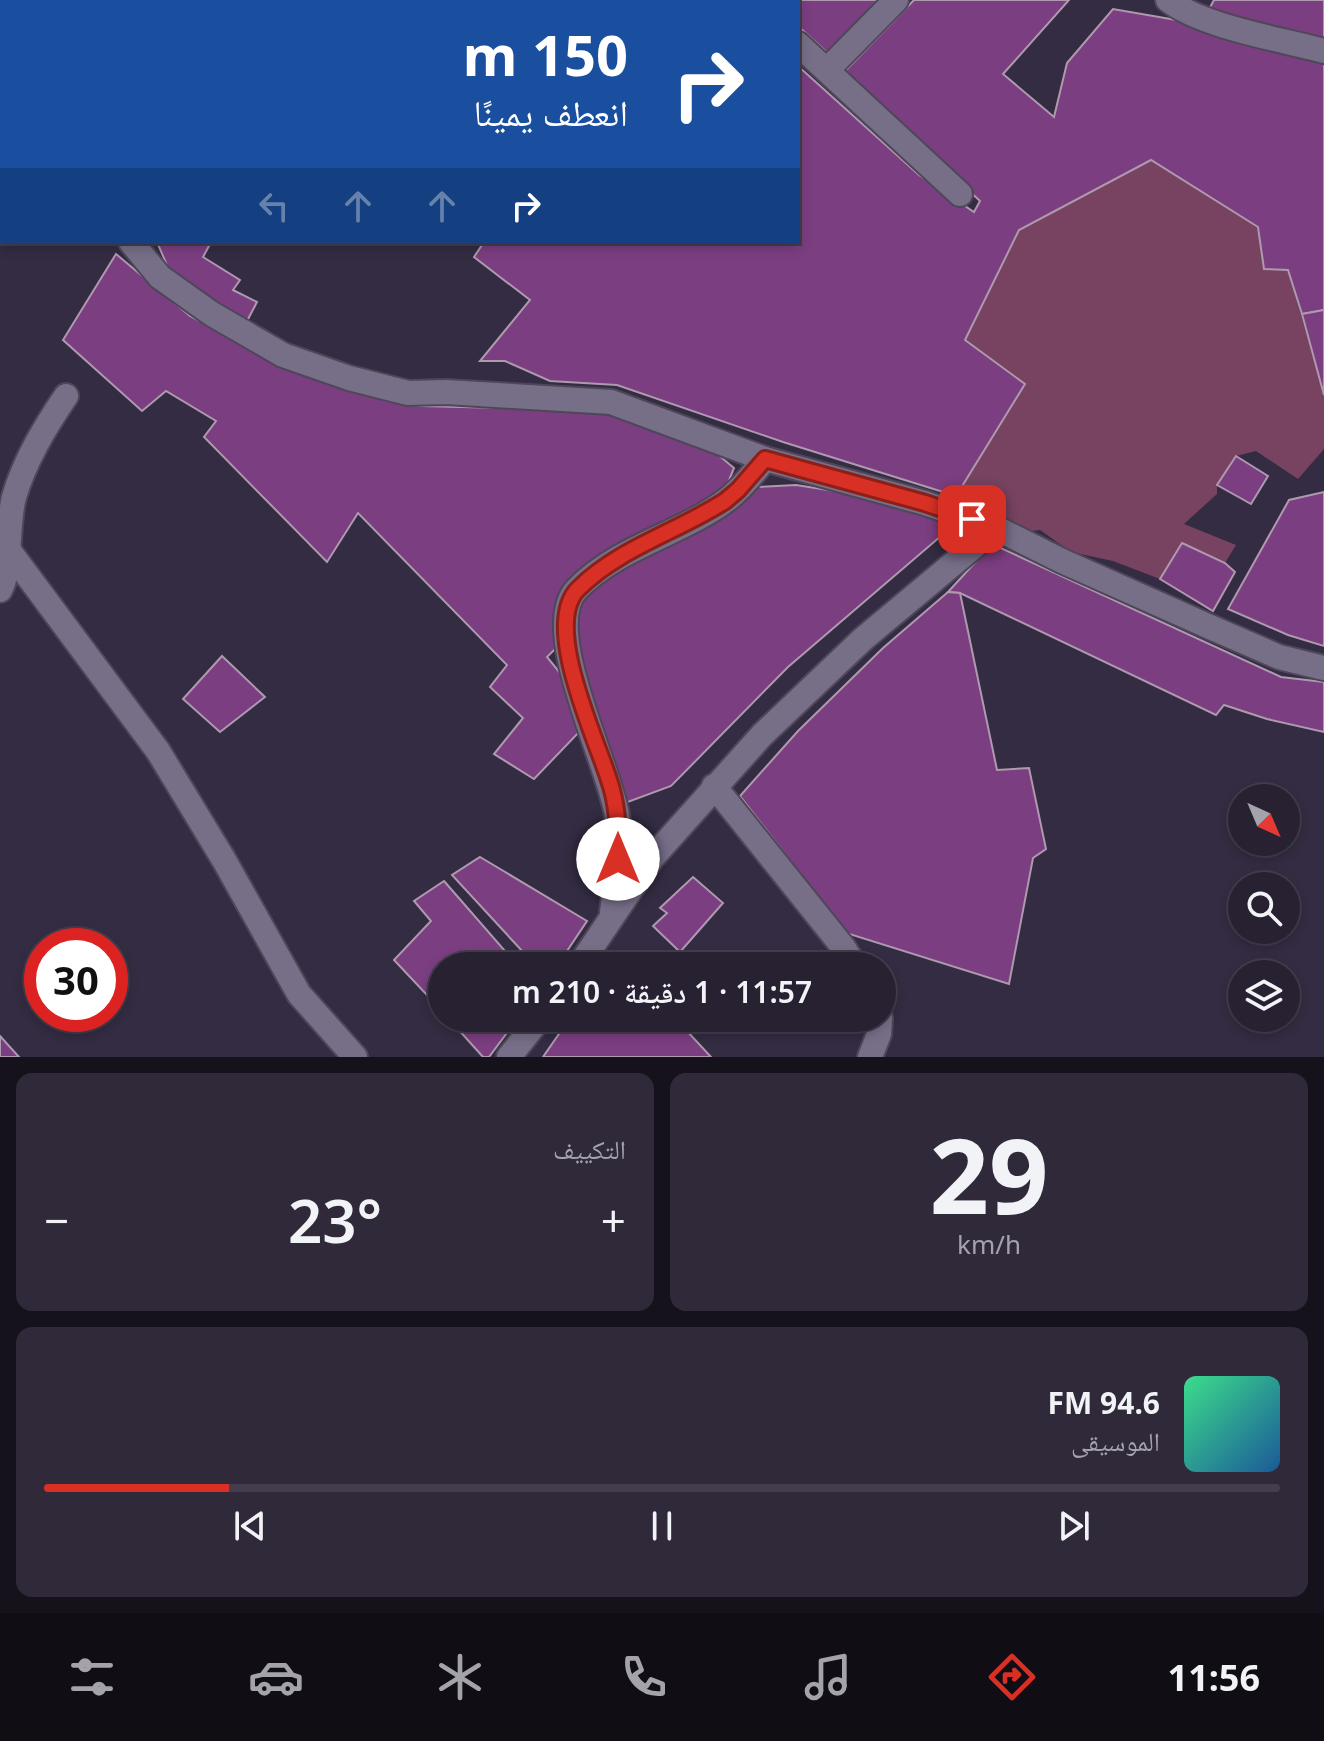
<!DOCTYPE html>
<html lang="ar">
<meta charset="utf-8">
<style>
:root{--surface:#272132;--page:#2f293a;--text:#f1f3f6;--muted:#a4a3ac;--line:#433e4d;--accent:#d93025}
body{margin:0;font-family:"Noto Sans","Noto Naskh Arabic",sans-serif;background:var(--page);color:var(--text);direction:rtl;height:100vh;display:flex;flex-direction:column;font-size:30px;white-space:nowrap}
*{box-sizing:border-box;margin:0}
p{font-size:26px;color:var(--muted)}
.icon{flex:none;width:44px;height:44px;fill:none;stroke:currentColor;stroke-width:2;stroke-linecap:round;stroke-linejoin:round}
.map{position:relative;height:1057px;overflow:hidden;direction:ltr}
.panel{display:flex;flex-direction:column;gap:16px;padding:16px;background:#15121c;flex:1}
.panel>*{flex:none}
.hud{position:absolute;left:0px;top:0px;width:800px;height:244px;box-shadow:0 4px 12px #0003,0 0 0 2px var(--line);direction:rtl;background:#1a4fa0;color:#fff;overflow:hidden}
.needle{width:52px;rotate:136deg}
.buttons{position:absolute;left:1228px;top:784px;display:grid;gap:16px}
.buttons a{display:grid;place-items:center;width:72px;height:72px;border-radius:50%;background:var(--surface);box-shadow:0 4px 12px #0003,0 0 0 2px var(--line);font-size:40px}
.speed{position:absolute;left:24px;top:928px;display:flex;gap:16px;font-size:40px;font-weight:700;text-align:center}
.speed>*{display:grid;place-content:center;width:104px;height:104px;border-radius:50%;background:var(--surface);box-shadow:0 4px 12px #0003,0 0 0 2px var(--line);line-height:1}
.speed .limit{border:12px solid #d22;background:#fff;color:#111}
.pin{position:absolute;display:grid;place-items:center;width:68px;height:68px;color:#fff;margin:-34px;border-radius:16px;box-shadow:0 4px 12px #0006}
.me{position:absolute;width:88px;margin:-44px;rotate:0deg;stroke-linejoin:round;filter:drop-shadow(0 0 6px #0008)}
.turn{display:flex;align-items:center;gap:28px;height:168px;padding:0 40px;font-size:36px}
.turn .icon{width:104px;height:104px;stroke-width:2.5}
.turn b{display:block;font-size:56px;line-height:68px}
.lanes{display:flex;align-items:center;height:76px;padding:0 40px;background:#0003;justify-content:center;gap:40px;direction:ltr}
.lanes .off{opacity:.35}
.big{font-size:60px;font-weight:600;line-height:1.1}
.panel .tile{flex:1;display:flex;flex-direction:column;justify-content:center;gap:12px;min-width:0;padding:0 28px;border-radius:16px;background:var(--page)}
.panel .dial{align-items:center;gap:0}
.dial b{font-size:104px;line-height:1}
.song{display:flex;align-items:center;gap:24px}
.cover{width:96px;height:96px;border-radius:12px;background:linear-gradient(135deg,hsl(150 70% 55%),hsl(210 70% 35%))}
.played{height:8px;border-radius:4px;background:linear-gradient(90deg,var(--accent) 15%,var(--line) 15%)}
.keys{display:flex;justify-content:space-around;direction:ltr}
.heat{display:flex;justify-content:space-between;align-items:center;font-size:44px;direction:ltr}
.panel .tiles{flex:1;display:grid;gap:16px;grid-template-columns:1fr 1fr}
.tile:last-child{grid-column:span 2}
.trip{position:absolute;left:428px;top:952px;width:468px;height:80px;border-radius:40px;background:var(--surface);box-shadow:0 4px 12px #0003,0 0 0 2px var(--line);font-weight:600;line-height:80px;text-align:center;direction:rtl}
.menu{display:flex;height:128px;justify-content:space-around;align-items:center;background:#100d14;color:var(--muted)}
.menu .icon{width:56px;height:56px}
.menu .active{color:var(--accent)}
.menu b{font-size:36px;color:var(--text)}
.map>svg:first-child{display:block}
</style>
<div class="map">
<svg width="1324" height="1057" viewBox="0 0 1324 1057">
<rect width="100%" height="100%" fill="#342c42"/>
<!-- green -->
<polygon fill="#774360" points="1151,160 1258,227 1264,269 1288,270 1324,395 1324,449 1298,479 1256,451 1236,456 1217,484 1217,494 1184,524 1236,545 1225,563 1182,544 1160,579 1113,561 1071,552 1040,530 1023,532 956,496 1025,384 965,340 1019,230"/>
<!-- building -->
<g fill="#7b3e81" stroke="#ae99af" stroke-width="2">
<polygon points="0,0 22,2 2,2 0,136"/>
<polygon points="51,0 259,0 50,2"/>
<polygon points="602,0 721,0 723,2 605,2"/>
<polygon points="770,0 887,0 833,58 798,26 798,2"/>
<polygon points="914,0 1069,0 1003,74 1054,117 1067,63 1113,9 1188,22 1324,58 1324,310 1302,314 1288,270 1264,269 1258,227 1151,160 1019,230 965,340 1025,384 956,496 783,442 617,385 550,381 505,361 480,361 530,300 474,257 484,242 798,242 798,66 919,175 974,212 980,201 925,151 845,71"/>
<polygon points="1214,0 1324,0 1324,45 1208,11"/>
<polygon points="157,242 204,242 209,246 203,257 240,280 233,290 257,302 246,323 172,277"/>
<polygon points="116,254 190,316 267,357 347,388 386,400 421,406 610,411 716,453 734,468 721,500 567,595 561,643 547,657 574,690 582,729 534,779 494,754 523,718 490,687 507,665 358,513 327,562 204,437 216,421 166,391 142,411 63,340"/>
<polygon points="1324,310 1324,395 1302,314"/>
<polygon points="1236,456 1268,476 1251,504 1217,485"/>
<polygon points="796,485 860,495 955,524 788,667 671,786 625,803 566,615 609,568 757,487"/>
<polygon points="1324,492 1324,646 1288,635 1228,609 1289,500"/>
<polygon points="1182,543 1225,563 1235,572 1213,611 1160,579"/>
<polygon points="992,544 1281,677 1324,682 1324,732 1267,719 1224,705 1216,715 960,593 948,592"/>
<polygon points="948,592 960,593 997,770 1029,768 1046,849 1033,858 1009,984 846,933 740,796 798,731 883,648"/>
<polygon points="222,656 265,697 220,732 183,699"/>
<polygon points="480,857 587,921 557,966 536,966 452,875"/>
<polygon points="693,877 723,903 680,952 653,926 667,913 660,908"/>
<polygon points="444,881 518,966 442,966 442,1011 394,960 431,921 414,901"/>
<polygon points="615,954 627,966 606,966"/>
<polygon points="448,1018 518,1018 489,1057 483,1057"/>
<polygon points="570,1018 675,1018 711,1057 543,1057"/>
<polygon points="0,1036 19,1057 0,1057"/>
</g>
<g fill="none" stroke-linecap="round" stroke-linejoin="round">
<defs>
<g id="minor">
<polyline points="37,0 38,2"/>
<polyline points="750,0 752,2"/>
<path d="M1168 0C1203 27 1280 39 1324 51"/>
<polyline points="798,44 960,194"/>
<polyline points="827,70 896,0"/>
<polyline points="131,242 160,277 212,314 283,355 349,378 408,393 446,392 611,402 765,459 925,503 996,528 1062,561 1210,627 1279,657 1324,668"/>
<polyline points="7,548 158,751 224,860 299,994 355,1057"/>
<path d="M0 590C11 572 7 522 14 497 25 460 45 427 66 396"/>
<polyline points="714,786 843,947 855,966"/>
<path d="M612 912C616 881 622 847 617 815 609 764 539 628 577 589 619 546 682 534 728 499 742 488 754 473 765 459"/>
<polyline points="579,966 652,858 762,735 863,639 996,528"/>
<polyline points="509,1057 540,1018"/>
<polyline points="870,1057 879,1034 880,1018"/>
</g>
</defs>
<!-- minor casing -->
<use href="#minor" stroke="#4e4759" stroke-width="28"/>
<!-- minor -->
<use href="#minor" stroke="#776e88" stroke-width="24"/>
</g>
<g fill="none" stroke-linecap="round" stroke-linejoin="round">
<defs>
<path id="route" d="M618 859C619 833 618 806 609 780 596 738 542 625 578 589 619 548 677 532 725 501L738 490 765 459 925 503 972 519"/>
</defs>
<!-- route casing -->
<use href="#route" stroke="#8d1f18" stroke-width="20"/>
<!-- route -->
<use href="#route" stroke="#d93025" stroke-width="14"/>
</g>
</svg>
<div class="buttons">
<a><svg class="needle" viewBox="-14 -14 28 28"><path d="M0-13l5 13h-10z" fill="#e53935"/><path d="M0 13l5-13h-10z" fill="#a4a3ac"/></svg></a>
<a><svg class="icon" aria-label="search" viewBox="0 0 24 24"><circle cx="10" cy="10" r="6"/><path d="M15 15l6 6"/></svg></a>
<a><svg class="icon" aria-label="layers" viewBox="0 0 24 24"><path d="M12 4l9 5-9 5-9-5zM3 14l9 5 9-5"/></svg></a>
</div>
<div class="speed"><div class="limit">30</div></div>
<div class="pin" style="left:972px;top:519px;background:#d93025"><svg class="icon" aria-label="arrive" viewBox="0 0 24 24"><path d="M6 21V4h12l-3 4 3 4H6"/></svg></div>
<svg class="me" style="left:618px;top:859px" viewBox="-20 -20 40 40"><circle r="19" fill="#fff"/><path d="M0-13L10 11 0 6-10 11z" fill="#d93025"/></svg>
<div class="trip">11:57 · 1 دقيقة · 210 m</div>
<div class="hud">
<div class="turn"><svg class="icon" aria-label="right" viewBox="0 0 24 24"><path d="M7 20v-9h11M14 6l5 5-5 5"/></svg><div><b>150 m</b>انعطف يمينًا</div></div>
<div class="lanes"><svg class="icon off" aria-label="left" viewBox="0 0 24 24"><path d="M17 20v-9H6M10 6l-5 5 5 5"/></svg><svg class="icon off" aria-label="ahead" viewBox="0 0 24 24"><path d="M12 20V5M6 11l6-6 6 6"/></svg><svg class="icon off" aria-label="ahead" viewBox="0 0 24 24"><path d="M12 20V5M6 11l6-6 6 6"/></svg><svg class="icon" aria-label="right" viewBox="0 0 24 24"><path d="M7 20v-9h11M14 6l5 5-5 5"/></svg></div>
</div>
</div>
<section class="panel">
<div class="tiles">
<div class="tile dial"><b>29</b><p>km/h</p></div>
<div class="tile"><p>التكييف</p>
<div class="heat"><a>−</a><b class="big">23°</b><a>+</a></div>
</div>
<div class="tile">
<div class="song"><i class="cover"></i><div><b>94.6 FM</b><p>الموسيقى</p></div></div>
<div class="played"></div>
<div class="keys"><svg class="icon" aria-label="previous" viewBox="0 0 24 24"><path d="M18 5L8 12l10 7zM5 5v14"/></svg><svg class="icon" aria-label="pause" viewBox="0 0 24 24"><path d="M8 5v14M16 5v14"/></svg><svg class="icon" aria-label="next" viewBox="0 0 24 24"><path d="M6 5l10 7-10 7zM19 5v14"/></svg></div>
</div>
</div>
</section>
<nav class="menu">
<b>11:56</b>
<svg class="icon active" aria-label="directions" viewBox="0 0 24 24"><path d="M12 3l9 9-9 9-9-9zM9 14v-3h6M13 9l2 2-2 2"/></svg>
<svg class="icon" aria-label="music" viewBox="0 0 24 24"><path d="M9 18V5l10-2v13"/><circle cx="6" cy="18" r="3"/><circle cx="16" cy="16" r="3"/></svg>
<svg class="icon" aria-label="phone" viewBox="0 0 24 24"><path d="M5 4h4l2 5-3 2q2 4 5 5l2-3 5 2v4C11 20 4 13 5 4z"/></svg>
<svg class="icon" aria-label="climate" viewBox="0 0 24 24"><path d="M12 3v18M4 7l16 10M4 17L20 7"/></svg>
<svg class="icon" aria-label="car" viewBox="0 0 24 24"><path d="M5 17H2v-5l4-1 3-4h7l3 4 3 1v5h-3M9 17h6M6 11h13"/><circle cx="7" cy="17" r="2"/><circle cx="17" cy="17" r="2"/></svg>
<svg class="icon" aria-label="filters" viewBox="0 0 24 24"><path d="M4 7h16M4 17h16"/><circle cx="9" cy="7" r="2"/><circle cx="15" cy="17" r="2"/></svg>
</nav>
